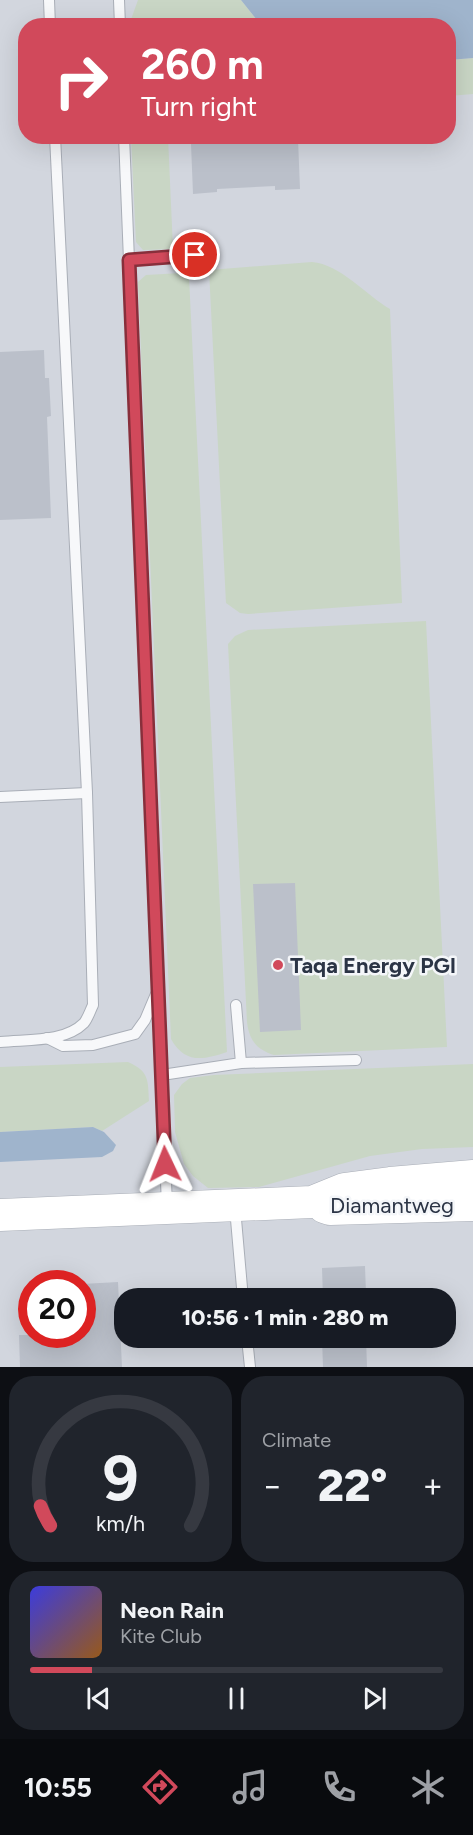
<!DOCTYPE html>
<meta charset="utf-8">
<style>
:root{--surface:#171b24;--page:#20242c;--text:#f1f3f6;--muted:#9ea1a6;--line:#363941;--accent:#d1495b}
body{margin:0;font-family:Figtree,sans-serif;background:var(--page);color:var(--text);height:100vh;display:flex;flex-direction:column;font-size:22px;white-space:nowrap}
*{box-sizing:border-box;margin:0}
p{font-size:20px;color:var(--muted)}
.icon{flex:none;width:33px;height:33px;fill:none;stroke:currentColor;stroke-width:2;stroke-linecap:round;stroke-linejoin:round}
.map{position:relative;height:1367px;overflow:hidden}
.details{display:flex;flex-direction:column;gap:9px;padding:9px;background:#0d0f14;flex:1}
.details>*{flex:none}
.banner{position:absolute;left:18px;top:18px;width:438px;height:126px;border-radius:24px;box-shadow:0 6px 24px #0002;background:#d1495b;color:#fff;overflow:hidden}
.speed{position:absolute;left:18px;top:1270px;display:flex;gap:12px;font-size:30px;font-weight:700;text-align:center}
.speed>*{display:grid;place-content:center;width:78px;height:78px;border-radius:50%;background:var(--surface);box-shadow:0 6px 24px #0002;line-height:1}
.speed .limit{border:9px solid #d22;background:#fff;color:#111}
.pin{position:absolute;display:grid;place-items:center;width:51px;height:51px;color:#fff;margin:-26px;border:3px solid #fff;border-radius:50%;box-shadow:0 2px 6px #0007}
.me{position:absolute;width:66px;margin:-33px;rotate:358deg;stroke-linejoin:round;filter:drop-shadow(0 0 4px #0008)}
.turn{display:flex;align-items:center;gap:21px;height:126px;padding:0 24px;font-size:27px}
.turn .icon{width:78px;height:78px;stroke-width:2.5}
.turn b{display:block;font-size:42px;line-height:51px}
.big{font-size:45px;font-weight:800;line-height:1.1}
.details .tile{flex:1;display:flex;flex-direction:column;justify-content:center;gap:9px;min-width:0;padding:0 21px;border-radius:24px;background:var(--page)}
.details .dial{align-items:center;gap:0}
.dial svg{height:156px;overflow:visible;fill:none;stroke:var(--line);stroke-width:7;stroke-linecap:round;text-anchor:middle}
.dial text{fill:var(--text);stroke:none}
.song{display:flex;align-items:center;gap:18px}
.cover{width:72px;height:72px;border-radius:9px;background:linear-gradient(135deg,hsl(240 70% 55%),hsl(30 70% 35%))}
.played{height:6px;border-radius:3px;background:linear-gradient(90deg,var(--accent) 15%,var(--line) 15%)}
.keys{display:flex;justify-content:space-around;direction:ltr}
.heat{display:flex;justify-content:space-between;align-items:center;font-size:33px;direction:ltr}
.details .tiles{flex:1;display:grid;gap:9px;grid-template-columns:1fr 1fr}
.tile:last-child{grid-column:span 2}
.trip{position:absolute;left:114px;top:1288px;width:342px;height:60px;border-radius:24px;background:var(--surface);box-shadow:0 6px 24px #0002;font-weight:800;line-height:60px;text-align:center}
.tabs{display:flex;height:96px;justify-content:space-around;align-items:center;background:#090b0e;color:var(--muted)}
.tabs .icon{width:42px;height:42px}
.tabs .selected{color:var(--accent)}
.tabs b{font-size:27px;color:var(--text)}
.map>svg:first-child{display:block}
</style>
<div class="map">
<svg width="473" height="1367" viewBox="0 0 473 1367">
<rect width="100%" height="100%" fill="#e4e7ec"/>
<!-- built -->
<path fill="#d2d6de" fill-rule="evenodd" d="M0 0H473V1367H0ZM26 26H448V136H26ZM32 1284H82V1335H32ZM124 1299H446V1338H124Z"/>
<!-- green -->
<g fill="#c9d6c5">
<polygon points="138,0 241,0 261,25 129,25"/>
<polygon points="473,58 473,94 449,96 449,60"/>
<polygon points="131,137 168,137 173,249 143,250 136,242"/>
<path d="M312 262C340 264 366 295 390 309L402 603 248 614 240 613 226 603 209 270Z"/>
<path d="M181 273 189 277 227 1052C203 1060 185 1064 171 1039L138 282 146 275Z"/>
<path d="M426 621 447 1047 274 1055C257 1050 249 1040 247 1022L228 644 235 636 248 630Z"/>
<path d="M128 1062C149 1071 148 1080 149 1101L102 1131 93 1127 0 1132V1067Z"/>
<polygon points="473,1064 473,1147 422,1149 370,1156 259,1187 208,1188 193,1176 184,1164 175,1132 174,1095 182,1084 190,1078 214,1075"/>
</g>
<!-- water -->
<g fill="#9fb4cc">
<polygon points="241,0 473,0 473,58 449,60 448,26 261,25"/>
<polygon points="93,1127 104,1132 116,1145 113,1151 102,1157 0,1162 0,1132"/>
</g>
<!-- building -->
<g fill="#bbc0ca">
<polygon points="298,139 300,189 275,190 275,186 217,189 217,192 193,194 191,144"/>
<polygon points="44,350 45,378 49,378 51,416 47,417 51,518 0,520 0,352"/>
<polygon points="295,883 301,1030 260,1032 253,884"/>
<polygon points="365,1266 366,1293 362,1293 363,1299 323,1299 322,1268"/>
<polygon points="118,1282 122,1367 20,1367 19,1335 82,1335 82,1284"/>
<polygon points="322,1338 366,1338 367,1367 323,1367"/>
</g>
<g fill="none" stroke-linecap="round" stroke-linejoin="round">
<defs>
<g id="lane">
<polyline points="49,0 50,26"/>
<polyline points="119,0 120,26"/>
<polyline points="124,136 167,1206"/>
<polyline points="129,260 195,255"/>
<polyline points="0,797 87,793"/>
<polyline points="47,1038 63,1046 93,1045 135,1034 145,1020 156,994"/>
<path d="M0 1042C27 1039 64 1043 84 1023 88 1018 90 1011 93 1005L87 793 55 136"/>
<polyline points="241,1063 356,1060"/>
<polyline points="162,1075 241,1063 236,1005"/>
<polyline points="235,1208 243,1299"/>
<polyline points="247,1338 250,1367"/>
</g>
<g id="secondary">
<polyline points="324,1207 330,1209 473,1205"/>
<polyline points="0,1215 312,1202 344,1189 390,1183 473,1176"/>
</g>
</defs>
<!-- lane casing -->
<use href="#lane" stroke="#a9aeb7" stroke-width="12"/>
<!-- secondary casing -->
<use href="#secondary" stroke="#a9aeb7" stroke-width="33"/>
<!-- lane -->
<use href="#lane" stroke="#f7f8fa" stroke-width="10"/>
<!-- secondary -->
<use href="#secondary" stroke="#fff" stroke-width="32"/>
</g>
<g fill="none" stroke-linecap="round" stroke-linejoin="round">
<defs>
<polyline id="route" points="165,1164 129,260 195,255"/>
</defs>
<!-- route casing -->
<use href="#route" stroke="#882f3b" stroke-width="15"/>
<!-- route -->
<use href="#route" stroke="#d1495b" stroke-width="10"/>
</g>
<!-- markers -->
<circle fill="#d1495b" stroke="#f4f6f9" stroke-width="2" cx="278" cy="965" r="6"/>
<g text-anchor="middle" stroke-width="5" stroke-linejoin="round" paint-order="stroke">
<!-- poi labels -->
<g font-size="22" font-weight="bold" fill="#2b3445" stroke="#f4f6f9" text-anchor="start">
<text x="290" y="973">Taqa Energy PGI</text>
</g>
<!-- street labels -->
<g font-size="22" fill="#2b3445" stroke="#f4f6f9">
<text x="392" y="1213">Diamantweg</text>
</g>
</g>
</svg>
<div class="speed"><div class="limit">20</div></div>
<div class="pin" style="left:195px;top:255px;background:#d93025"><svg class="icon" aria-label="arrive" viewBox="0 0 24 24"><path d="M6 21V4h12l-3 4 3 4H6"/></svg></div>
<svg class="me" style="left:165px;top:1164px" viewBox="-20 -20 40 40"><path d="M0-17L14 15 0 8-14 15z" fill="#d1495b" stroke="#fff" stroke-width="4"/></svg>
<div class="trip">10:56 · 1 min · 280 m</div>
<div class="banner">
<div class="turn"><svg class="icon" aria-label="right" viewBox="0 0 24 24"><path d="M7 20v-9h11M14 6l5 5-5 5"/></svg><div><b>260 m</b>Turn right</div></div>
</div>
</div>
<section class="details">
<div class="tiles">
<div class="tile dial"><svg viewBox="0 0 100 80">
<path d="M14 69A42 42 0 1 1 86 69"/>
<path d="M14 69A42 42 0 0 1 9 59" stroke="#d1495b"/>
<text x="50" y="56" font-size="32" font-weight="700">9</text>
<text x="50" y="72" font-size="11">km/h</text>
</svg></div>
<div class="tile"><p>Climate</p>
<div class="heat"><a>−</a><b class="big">22°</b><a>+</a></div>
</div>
<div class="tile">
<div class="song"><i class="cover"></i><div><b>Neon Rain</b><p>Kite Club</p></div></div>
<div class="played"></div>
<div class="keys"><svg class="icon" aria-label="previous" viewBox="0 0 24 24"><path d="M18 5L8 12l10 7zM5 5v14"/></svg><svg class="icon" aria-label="pause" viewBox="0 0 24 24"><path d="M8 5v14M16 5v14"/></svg><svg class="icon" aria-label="next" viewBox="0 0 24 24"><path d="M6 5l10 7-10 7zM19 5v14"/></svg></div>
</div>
</div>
</section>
<nav class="tabs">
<b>10:55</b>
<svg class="icon selected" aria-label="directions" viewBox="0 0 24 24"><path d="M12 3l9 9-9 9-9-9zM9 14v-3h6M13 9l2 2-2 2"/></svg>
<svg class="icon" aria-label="music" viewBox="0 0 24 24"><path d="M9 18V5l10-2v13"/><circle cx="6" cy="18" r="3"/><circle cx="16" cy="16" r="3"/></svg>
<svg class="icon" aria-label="phone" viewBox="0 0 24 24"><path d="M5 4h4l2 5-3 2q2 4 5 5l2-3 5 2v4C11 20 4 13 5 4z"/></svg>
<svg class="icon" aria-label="climate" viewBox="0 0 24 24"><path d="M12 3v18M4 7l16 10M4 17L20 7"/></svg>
</nav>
